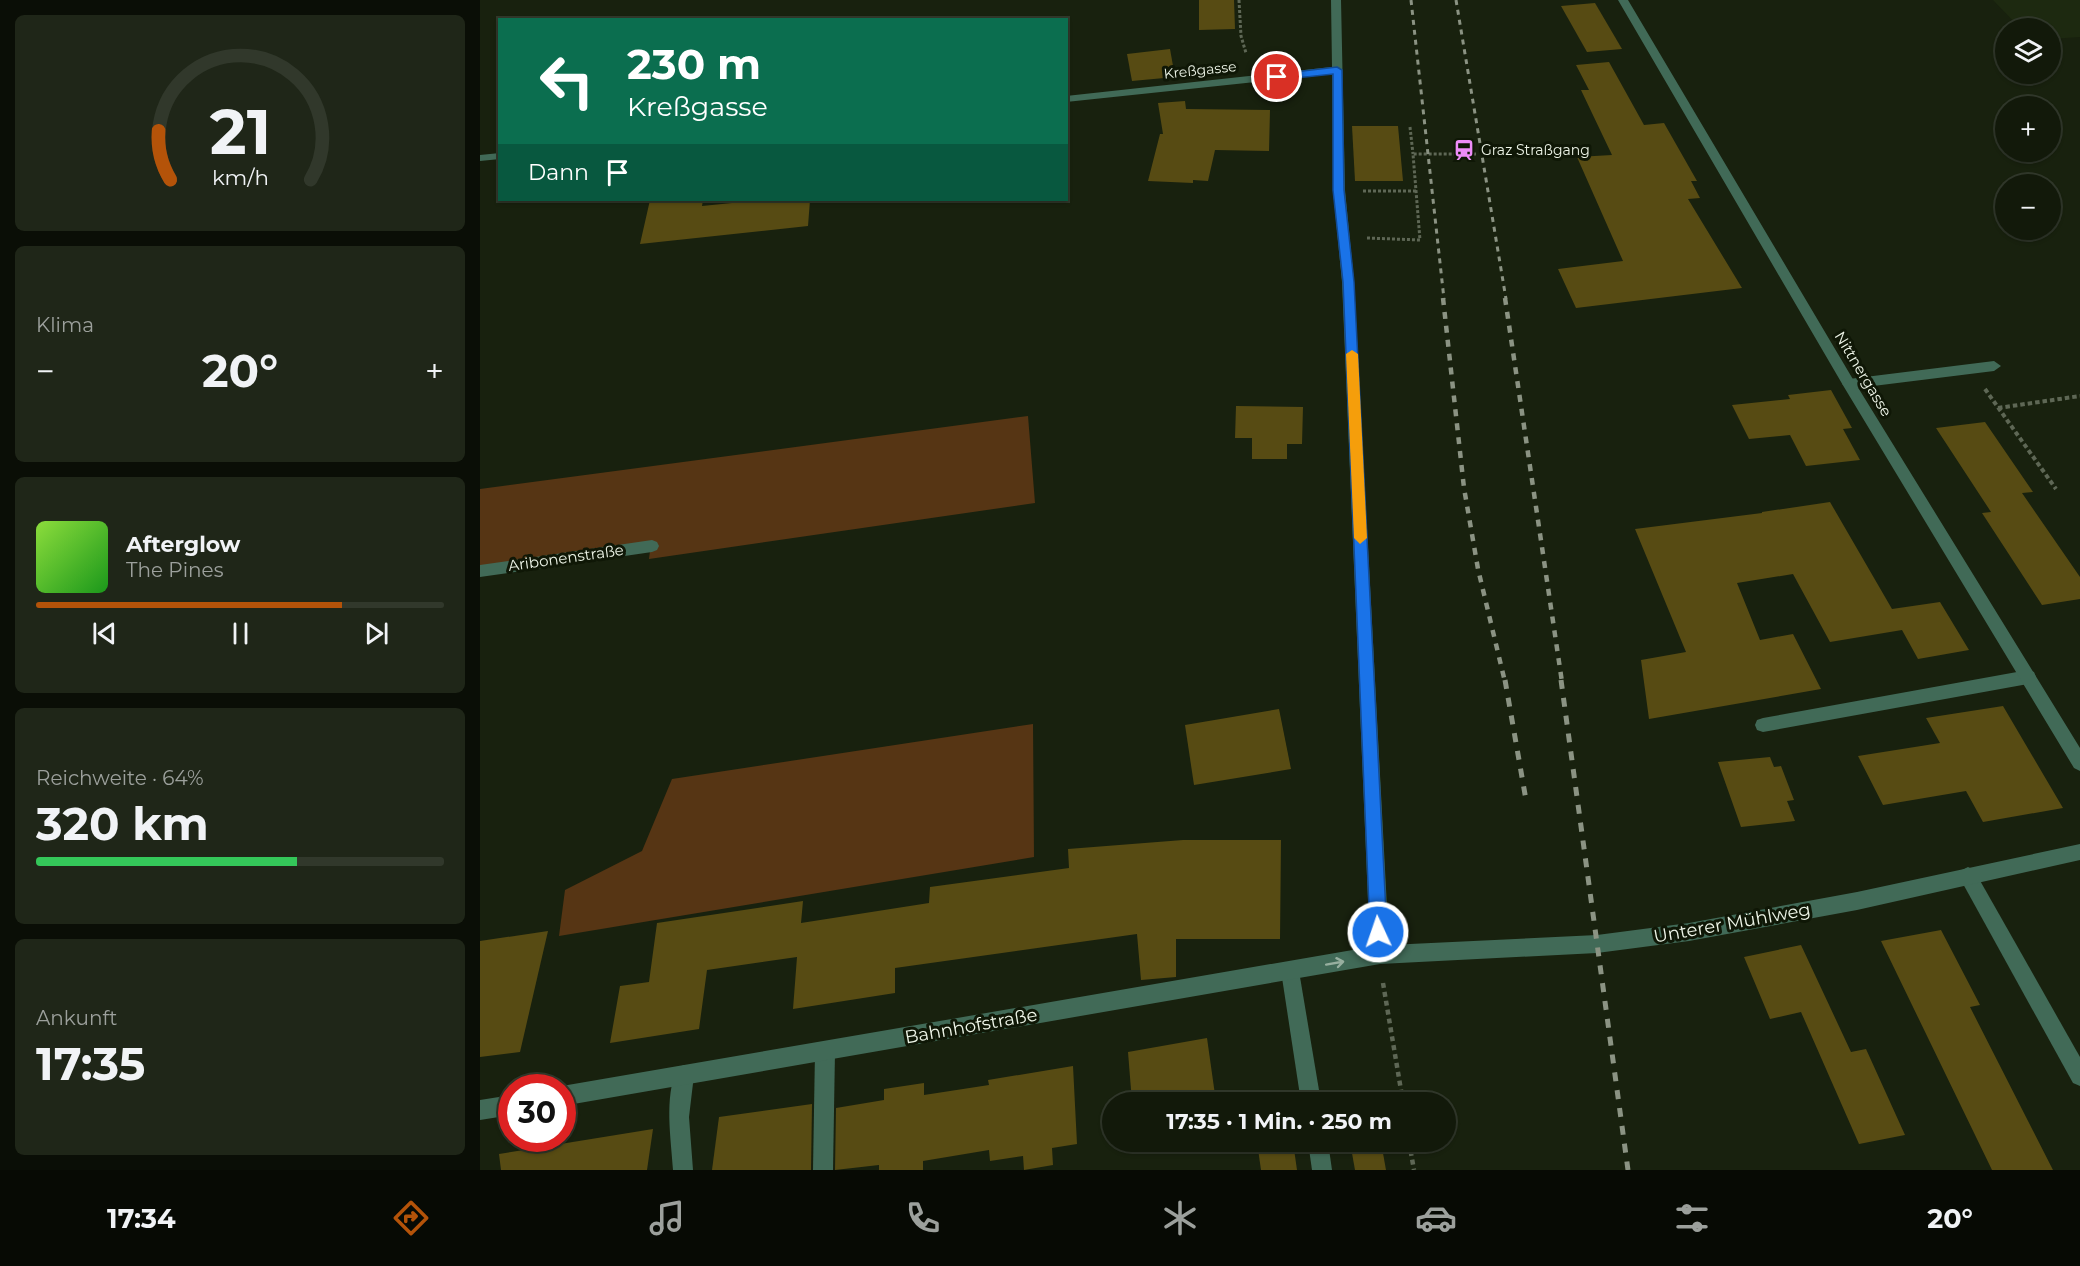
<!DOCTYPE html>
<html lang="de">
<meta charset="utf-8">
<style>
:root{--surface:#12190a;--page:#1f2618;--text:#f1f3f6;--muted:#9ca09c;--line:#31382b;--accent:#b45309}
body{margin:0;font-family:Montserrat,sans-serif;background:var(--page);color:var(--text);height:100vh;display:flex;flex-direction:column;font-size:22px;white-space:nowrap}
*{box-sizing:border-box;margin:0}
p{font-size:20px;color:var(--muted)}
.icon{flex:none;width:33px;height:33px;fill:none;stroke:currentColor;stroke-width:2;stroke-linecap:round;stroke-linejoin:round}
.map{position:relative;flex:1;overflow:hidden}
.sheet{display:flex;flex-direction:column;gap:15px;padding:15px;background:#0a0e06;width:480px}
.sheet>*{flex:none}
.top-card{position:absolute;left:18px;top:18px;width:570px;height:183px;border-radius:0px;box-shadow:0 2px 4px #0004,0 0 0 2px var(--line);background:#0b6e4f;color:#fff;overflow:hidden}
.controls{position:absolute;left:1515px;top:18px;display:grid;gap:12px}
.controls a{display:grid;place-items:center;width:66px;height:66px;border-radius:50%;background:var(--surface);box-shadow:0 2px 4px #0004,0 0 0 2px var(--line);font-size:30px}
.speed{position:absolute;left:18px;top:1074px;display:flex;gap:12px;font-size:30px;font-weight:700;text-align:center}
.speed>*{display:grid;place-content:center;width:78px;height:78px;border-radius:50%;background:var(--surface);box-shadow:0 2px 4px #0004,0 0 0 2px var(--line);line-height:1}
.speed .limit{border:9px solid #d22;background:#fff;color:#111}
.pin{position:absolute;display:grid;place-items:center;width:51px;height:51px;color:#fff;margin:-26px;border:3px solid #fff;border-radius:50%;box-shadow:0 2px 6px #0007}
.me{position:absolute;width:66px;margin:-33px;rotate:357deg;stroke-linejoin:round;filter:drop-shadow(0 0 4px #0008)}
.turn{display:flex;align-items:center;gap:21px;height:126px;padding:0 30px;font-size:27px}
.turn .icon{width:78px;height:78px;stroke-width:2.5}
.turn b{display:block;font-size:42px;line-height:51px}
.then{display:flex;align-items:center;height:57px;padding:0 30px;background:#0003;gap:12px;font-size:22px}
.big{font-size:45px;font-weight:700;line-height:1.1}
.sheet .card{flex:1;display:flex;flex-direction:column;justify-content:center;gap:9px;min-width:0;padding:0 21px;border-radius:9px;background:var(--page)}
.sheet .dial{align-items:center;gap:0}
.dial svg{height:156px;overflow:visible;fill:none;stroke:var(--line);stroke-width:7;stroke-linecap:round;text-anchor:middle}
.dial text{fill:var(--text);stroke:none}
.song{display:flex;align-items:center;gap:18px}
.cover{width:72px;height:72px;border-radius:9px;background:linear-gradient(135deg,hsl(90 70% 55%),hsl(120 70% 35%))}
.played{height:6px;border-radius:3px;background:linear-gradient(90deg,var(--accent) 75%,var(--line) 75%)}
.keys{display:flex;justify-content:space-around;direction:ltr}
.heat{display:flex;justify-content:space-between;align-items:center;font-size:33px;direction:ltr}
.charge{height:9px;border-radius:4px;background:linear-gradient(90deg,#34c759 64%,var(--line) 0)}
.trip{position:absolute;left:622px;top:1092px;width:354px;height:60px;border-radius:30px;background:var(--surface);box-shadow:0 2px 4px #0004,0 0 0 2px var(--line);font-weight:700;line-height:60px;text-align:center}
.menu{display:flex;height:96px;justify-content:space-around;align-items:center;background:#070a04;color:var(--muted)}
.menu .icon{width:42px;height:42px}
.menu .current{color:var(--accent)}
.menu b{font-size:27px;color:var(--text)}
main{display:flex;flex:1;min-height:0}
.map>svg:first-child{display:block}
</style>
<main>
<section class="sheet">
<div class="card dial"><svg viewBox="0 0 100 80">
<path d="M14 69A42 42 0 1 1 86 69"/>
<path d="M14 69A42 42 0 0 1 8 44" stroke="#b45309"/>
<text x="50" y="56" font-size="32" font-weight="700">21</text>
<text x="50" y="72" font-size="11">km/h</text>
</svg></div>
<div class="card"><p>Klima</p>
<div class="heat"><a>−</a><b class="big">20°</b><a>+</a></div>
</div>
<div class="card">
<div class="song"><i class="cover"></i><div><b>Afterglow</b><p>The Pines</p></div></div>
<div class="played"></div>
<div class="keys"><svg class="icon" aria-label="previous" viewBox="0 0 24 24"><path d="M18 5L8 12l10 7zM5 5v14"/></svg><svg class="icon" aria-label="pause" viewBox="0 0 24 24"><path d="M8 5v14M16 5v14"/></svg><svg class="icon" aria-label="next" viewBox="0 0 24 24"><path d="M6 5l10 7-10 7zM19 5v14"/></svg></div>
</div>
<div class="card"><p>Reichweite · 64%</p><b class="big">320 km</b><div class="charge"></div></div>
<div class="card"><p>Ankunft</p><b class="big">17:35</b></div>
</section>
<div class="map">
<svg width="1600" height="1170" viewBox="0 0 1600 1170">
<rect width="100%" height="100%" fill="#18210e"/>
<!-- built -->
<polygon fill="#1d2910" points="1513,0 1600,0 1600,37 1571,39 1570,28 1540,28"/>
<!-- green -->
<g fill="#563514">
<polygon points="548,416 555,503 169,559 171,543 0,567 0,489"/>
<polygon points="553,724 554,857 79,936 85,890 162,851 192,779"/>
</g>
<!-- building -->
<g fill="#574b13">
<polygon points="719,0 754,0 755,29 719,30"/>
<polygon points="1115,3 1142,49 1107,52 1081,6"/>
<polygon points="690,49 695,77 652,81 647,54"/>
<polygon points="1129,62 1164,125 1184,123 1217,181 1211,181 1220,198 1208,199 1262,288 1096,308 1078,269 1143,261 1097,157 1132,155 1101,90 1109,90 1096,65"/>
<polygon points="705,101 706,109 790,110 789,151 735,150 728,181 713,180 713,183 668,181 680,134 683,134 678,103"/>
<polygon points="872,126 918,126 923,181 875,181"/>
<polygon points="170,200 223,200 222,206 282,200 330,200 328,226 160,244"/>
<polygon points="1351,390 1372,428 1363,429 1380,460 1326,466 1310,435 1269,439 1252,405 1310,399 1308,395"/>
<polygon points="756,406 823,407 822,444 807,444 807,459 772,459 772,438 755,438"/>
<polygon points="1505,422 1553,492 1542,493 1600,577 1600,599 1562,605 1502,513 1511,512 1456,428"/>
<polygon points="1350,502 1412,609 1460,602 1489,650 1438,659 1422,630 1350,642 1313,574 1257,583 1280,640 1313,634 1341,689 1169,719 1161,660 1206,652 1155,529 1282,513 1282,512"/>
<polygon points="1523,706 1583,808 1503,822 1486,791 1403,805 1378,756 1460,743 1446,718"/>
<polygon points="799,709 811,769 714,785 705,725"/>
<polygon points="1290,757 1294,767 1301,766 1314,800 1307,801 1315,821 1261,827 1238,762"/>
<polygon points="703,840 801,840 800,939 696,939 696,977 661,980 657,934 415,968 415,993 313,1009 317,957 227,970 219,1029 130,1043 140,986 169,982 177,923 323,901 321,923 449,903 450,887 589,868 588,849"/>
<polygon points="1461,930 1500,1005 1490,1007 1573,1170 1512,1170 1401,941"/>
<polygon points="68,931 40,1052 0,1057 0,941"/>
<polygon points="1321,945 1371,1052 1386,1049 1425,1135 1379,1144 1321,1012 1290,1019 1264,957"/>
<polygon points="727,1038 736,1102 652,1102 648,1052"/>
<polygon points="593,1066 597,1144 572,1148 573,1165 544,1170 543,1156 510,1161 509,1150 443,1161 443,1170 399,1170 399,1165 355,1170 356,1108 404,1100 404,1089 444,1083 444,1095 509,1085 508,1080"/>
<polygon points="893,1094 894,1102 864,1102 864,1098"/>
<polygon points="332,1104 331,1170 232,1170 239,1117"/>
<polygon points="173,1129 167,1170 21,1170 19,1154"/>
<polygon points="777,1142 813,1142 817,1170 781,1170"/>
<polygon points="870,1142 901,1142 906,1170 875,1170"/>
</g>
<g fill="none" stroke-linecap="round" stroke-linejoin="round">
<!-- path-far2 -->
<g stroke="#5e6755" stroke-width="3" stroke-dasharray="3 2" stroke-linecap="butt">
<polyline points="759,0 761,36 766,53"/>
<polyline points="930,127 933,154"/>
<polyline points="883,191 936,191"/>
<polyline points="887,238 940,240 933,154 996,154"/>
</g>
<!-- path-far1 -->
<g stroke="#5e6755" stroke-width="4" stroke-dasharray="4.5 3" stroke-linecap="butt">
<polyline points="1505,389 1576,489"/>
<polyline points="1518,408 1600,396"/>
</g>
<!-- path -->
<g stroke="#5e6755" stroke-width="4.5" stroke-dasharray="5 4" stroke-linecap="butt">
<polyline points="903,983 923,1102"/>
<polyline points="929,1142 934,1170"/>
</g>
<!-- service -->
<g fill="#416a57" fill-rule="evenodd">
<polygon points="1514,361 1521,366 1514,371 1369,389 1362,384 1369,379"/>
<polygon points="172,540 177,542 179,546 177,550 172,552 0,577 0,565"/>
<polygon points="1548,670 1554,672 1556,677 1554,682 1548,684 1283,732 1277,730 1275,725 1277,720 1283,718"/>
<polygon points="1488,867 1494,870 1600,1057 1600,1086 1593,1083 1482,882 1479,876 1482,870"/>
<polygon points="810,962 817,964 819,971 841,1102 821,1102 801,971 803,964"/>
<polygon points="345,1041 352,1044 355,1051 353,1170 333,1170 335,1051 338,1044"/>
<path d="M204 1065 211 1068 214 1075 209 1117 213 1170H193C191 1137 184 1099 197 1068Z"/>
<polygon points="828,1142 848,1142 852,1170 832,1170"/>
</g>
<!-- minor -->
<g fill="#416a57" fill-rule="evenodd">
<polygon points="851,0 861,0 865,190 874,282 909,945 1117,935 1209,923 1377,892 1600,844 1600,860 1377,910 1209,941 1117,953 900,964 82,1106 82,1088 79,1088 82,1086 890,947 862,282 853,190 852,74 586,102 586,96 852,67"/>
<polygon points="1138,0 1148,0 1374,381 1600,748 1600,771 1594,768 1364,387"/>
<polygon points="20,153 20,159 0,161 0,155"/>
<polygon points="32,1095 32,1115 0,1120 0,1100"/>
</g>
<!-- rail-far2 -->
<g stroke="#8b9383" stroke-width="3" stroke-dasharray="5 5" stroke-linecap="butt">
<polyline points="931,0 964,299"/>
<polyline points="976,0 1026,299"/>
</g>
<!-- rail-far1 -->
<g stroke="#8b9383" stroke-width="4.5" stroke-dasharray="7 7" stroke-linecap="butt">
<polyline points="963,298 984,488 998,569 1025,682"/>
<polyline points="1025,298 1082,682"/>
</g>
<!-- rail -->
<g stroke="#8b9383" stroke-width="5" stroke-dasharray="9 9" stroke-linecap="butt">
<polyline points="1025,680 1046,800"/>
<polyline points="1081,680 1148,1170"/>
</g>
</g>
<!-- one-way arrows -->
<defs><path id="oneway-shaft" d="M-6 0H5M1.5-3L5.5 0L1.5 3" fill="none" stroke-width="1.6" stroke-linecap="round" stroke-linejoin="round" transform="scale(1.5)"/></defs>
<use stroke="#97af9f" href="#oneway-shaft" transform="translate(855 963) rotate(-10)"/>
<!-- route -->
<polygon fill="#1a73e8" stroke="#114b97" stroke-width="1.5" points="857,67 862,70 864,190 874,282 907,932 904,937 898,940 893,937 890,932 863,282 853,190 853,74 797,80 793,77 797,74"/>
<!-- slow -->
<polygon fill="#f59e0b" points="872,350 878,354 887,538 880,544 874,538 866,354"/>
<!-- icons -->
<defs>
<symbol id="station-bare" viewBox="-9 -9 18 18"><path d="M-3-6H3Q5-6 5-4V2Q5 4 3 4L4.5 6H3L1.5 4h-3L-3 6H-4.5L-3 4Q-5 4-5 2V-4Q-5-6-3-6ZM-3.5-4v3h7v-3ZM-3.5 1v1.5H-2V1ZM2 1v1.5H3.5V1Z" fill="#ee8cf8" stroke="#0f1706" stroke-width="2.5" paint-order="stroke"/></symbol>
</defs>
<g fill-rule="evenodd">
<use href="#station-bare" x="969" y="135" width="30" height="30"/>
</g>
<g text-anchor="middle" stroke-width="6" stroke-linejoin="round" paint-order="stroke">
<!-- far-street labels -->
<g font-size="14" fill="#edf4e7" stroke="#0f1706">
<text transform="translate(720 70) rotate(-6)" y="5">Kreßgasse</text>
</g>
<!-- far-poi labels -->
<g font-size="14" fill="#edf4e7" stroke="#0f1706" text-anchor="start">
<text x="1001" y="155">Graz Straßgang</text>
</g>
<!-- street labels -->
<g font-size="15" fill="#edf4e7" stroke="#0f1706">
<text transform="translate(1383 374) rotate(59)" y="5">Nittnergasse</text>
<text transform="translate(86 558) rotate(-8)" y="5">Aribonenstraße</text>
</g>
<!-- near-street labels -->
<g font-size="18" fill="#edf4e7" stroke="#0f1706">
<text transform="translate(1252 923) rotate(-10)" y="6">Unterer Mühlweg</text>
<text transform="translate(491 1026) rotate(-10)" y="6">Bahnhofstraße</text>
</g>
</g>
</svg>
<div class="controls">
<a><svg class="icon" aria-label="layers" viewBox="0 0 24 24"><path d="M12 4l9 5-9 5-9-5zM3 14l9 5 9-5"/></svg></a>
<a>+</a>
<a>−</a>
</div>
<div class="speed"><div class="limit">30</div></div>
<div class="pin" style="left:797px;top:77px;background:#d93025"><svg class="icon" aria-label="arrive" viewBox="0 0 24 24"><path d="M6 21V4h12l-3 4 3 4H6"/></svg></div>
<svg class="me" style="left:898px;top:932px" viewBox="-20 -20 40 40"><circle r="17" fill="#1a73e8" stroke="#fff" stroke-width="3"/><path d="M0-11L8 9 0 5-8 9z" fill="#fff"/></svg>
<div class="trip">17:35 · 1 Min. · 250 m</div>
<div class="top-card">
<div class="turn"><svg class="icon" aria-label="left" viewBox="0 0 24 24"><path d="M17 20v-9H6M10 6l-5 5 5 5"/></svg><div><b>230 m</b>Kreßgasse</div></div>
<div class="then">Dann<svg class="icon" aria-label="arrive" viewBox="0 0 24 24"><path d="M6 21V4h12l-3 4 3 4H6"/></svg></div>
</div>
</div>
</main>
<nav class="menu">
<b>17:34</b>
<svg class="icon current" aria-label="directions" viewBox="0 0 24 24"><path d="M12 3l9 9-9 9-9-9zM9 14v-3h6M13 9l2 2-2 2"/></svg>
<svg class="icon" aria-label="music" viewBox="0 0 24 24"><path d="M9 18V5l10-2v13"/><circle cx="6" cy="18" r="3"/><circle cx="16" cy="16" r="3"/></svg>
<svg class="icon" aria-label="phone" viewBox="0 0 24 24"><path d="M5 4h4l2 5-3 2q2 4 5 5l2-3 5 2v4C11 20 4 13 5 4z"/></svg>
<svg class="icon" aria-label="climate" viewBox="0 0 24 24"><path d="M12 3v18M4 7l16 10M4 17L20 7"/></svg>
<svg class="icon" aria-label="car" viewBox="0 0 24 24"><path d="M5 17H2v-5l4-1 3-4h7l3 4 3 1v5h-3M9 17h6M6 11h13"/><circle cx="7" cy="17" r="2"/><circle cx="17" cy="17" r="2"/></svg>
<svg class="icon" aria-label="filters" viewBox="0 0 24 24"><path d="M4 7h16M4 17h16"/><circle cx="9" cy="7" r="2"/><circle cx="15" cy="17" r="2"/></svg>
<b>20°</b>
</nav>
